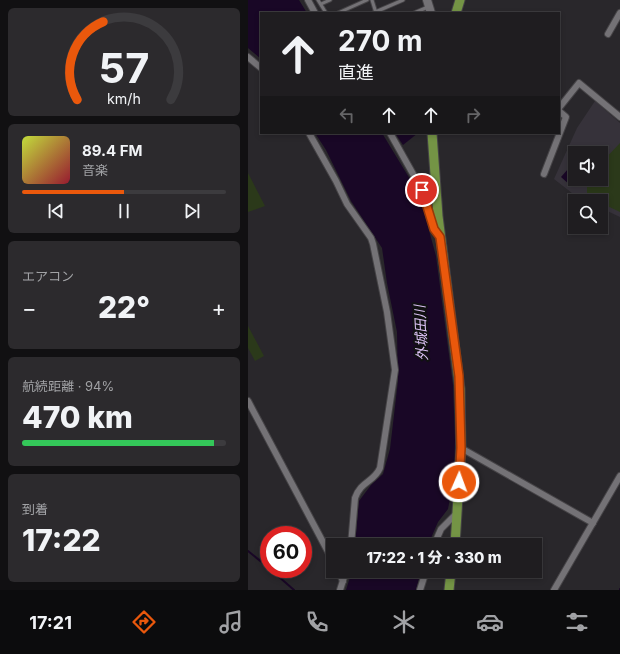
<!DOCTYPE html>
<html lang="ja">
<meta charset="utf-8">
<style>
:root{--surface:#1f1d20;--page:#2c2a2d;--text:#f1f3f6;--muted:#a1a2a5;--line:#3c3b3e;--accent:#ea580c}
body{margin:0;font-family:Inter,"Noto Sans JP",sans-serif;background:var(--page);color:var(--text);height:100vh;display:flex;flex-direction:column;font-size:15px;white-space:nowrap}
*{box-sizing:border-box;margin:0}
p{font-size:13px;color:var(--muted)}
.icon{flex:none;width:22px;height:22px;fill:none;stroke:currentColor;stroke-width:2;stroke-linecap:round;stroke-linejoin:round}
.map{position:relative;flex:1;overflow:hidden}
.panel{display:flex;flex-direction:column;gap:8px;padding:8px;background:#111012;width:248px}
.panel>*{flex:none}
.top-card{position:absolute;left:12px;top:12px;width:300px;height:122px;border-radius:0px;box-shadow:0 2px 6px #0003,0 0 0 1px var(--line);background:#1f1d20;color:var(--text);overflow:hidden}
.tools{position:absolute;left:320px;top:146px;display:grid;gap:8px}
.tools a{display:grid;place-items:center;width:40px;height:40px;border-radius:0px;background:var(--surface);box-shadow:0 2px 6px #0003,0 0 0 1px var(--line);font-size:20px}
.speed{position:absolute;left:12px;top:526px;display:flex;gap:8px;font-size:20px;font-weight:700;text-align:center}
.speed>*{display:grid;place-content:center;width:52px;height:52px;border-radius:50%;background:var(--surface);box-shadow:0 2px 6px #0003,0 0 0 1px var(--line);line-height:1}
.speed .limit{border:6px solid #d22;background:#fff;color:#111}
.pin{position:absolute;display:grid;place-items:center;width:34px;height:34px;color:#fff;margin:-17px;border:2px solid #fff;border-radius:50%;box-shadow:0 1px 4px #0007}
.me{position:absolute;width:44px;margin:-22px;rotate:2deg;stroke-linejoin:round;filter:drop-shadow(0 0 3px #0008)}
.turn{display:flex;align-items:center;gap:14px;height:84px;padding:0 12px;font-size:18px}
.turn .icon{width:52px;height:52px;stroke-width:2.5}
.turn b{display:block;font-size:28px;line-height:34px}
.lanes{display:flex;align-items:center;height:38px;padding:0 12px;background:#0003;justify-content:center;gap:20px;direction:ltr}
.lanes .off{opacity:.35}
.big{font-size:30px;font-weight:800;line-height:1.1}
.panel .tile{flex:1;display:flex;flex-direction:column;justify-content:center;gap:6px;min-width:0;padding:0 14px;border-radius:6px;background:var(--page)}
.panel .dial{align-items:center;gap:0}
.dial svg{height:104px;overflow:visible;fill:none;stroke:var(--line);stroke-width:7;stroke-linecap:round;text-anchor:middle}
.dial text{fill:var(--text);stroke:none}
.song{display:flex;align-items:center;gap:12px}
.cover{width:48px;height:48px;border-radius:6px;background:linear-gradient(135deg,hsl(70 70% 55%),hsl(350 70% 35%))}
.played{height:4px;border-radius:2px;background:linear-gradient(90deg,var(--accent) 50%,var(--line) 50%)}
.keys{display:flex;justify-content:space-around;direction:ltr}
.heat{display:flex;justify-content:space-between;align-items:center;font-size:22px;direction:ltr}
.charge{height:6px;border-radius:3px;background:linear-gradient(90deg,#34c759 94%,var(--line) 0)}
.trip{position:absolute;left:78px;top:538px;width:216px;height:40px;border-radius:0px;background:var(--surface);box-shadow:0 2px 6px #0003,0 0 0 1px var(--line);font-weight:800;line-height:40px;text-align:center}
.tab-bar{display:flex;height:64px;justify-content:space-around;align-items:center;background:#0c0c0d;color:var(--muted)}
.tab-bar .icon{width:28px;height:28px}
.tab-bar .selected{color:var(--accent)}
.tab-bar b{font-size:18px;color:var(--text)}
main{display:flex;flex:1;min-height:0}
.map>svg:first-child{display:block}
</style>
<main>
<section class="panel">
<div class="tile dial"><svg viewBox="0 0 100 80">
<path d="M14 69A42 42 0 1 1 86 69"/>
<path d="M14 69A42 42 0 0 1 34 9" stroke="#ea580c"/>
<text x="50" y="56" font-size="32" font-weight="700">57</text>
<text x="50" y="72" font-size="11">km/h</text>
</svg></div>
<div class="tile">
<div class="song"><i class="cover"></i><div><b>89.4 FM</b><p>音楽</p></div></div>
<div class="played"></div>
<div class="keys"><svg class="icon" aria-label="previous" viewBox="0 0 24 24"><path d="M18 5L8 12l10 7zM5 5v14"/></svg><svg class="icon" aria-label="pause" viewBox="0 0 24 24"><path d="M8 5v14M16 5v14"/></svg><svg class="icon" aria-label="next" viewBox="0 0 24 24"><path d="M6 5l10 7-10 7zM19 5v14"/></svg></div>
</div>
<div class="tile"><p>エアコン</p>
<div class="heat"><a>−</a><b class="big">22°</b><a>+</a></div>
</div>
<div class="tile"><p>航続距離 · 94%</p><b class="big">470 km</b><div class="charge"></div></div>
<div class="tile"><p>到着</p><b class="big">17:22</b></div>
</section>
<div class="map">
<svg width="372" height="590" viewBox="0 0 372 590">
<rect width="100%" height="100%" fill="#29272b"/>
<!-- built -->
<path fill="#36323a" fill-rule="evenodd" d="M347 101 372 123V217L353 208V201H339L324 193 306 179 329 128ZM327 153H353V179H327Z"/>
<!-- green -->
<g fill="#2b391a">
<polygon points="372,143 372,212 353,203 353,201 349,201 339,197 339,179 353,179 353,163"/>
<polygon points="0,173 17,206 0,212"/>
<polygon points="0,326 16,356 7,361 0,348"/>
</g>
<!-- water -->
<g fill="#190726">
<polygon points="0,0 51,0 59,13 13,13 13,59 0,48"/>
<polygon points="67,133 134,133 171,194 188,256 205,385 207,440 206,478 200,509 190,522 180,545 107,545 111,501 123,485 135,474 142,449 150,381 149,332 139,283 134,248 103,201 78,150"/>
<polygon points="147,133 170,133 155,145"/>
<polygon points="327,161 327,179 329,179 323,186 313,177"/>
<polygon points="104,571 173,571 168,590 98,590"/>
</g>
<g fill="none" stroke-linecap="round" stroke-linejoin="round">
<!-- stream -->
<g stroke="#190726" stroke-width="2">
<polyline points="0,551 21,568"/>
<polyline points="22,569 46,590"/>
<polyline points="372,590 372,589"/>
</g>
<defs>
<g id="lane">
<polyline points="70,0 78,13"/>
<polyline points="124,0 128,13"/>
<polyline points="73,4 82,0"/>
<polyline points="90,13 119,0"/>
<polyline points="125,13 155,0"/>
<polyline points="166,13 180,7"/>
</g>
<g id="street">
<polyline points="60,0 67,13"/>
<polyline points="360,34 372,13"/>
<polyline points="0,57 13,68"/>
<polyline points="311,108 331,83 372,117"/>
<path d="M61 133 88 181 99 204 123 238 125 244 139 312 147 370 132 468C126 482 113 481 107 498L103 545"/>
<polyline points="142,133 174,190 186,229 191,236"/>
<polyline points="296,174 318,117 311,111"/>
<polyline points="0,401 85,561"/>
<polyline points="213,448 345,523"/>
<polyline points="186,545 193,529 209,513"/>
<polyline points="90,571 95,581"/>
<polyline points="92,590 98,571"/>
<polyline points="172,590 178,571"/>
<polyline points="306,590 372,476"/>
</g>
<polyline id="secondary" points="179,0 183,13"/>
<g id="primary">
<polyline points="208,13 212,0"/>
<polyline points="184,133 190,216 212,389 213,448 207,545"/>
<polyline points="201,590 203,571"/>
</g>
</defs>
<!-- lane casing -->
<use href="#lane" stroke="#454346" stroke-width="5"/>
<!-- street casing -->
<use href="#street" stroke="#454346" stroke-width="8"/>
<!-- secondary casing -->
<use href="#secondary" stroke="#454346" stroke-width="10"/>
<!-- primary casing -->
<use href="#primary" stroke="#454346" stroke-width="11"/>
<!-- lane -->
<use href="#lane" stroke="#747276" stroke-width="3"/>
<!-- street -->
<use href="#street" stroke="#747276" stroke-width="6"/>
<!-- secondary -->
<use href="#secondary" stroke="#747276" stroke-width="8"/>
<!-- primary -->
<use href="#primary" stroke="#749445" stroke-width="9"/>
</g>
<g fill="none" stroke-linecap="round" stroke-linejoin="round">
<defs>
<polyline id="route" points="174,190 186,229 192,237 211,376 213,448 211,482"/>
</defs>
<!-- route casing -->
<use href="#route" stroke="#983908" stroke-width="10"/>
<!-- route -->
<use href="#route" stroke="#ea580c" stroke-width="7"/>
</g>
<g text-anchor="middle" stroke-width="4" stroke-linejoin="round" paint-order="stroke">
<!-- water labels -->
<g font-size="14" font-style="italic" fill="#ddc3f6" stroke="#111112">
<text transform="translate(173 333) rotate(-93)" y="5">外城田川</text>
</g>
</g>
</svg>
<div class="tools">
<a><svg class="icon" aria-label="sound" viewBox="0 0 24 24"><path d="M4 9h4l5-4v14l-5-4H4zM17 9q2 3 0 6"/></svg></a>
<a><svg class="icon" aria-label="search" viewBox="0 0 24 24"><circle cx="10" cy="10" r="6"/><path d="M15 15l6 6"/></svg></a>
</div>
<div class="speed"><div class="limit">60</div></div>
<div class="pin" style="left:174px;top:190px;background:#d93025"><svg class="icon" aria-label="arrive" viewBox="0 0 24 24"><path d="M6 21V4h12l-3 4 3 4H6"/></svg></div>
<svg class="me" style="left:211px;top:482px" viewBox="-20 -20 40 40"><circle r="17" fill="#ea580c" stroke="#fff" stroke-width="3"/><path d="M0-11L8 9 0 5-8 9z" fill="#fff"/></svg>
<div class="trip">17:22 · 1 分 · 330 m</div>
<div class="top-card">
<div class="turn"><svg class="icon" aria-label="ahead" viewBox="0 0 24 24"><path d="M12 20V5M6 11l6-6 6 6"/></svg><div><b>270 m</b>直進</div></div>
<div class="lanes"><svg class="icon off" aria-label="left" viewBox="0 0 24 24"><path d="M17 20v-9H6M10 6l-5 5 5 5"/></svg><svg class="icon" aria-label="ahead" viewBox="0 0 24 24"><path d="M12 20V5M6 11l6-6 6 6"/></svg><svg class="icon" aria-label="ahead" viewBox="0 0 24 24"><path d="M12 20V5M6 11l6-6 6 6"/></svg><svg class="icon off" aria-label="right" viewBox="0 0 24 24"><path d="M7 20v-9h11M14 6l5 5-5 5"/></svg></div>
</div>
</div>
</main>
<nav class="tab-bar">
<b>17:21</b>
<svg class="icon selected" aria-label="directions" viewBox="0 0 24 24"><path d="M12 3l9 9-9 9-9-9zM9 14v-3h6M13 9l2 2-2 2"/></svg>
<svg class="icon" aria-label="music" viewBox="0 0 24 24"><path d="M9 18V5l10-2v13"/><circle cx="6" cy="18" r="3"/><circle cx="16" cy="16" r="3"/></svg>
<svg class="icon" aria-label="phone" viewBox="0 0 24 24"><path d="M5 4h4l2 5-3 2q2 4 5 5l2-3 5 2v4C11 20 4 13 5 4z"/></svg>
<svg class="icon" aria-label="climate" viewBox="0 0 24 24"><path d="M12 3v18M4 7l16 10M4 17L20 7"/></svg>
<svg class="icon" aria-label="car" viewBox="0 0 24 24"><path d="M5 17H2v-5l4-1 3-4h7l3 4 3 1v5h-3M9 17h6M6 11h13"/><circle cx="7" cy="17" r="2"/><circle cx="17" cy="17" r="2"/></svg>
<svg class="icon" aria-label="filters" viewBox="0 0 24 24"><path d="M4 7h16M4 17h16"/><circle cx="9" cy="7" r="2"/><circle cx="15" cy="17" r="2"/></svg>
</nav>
